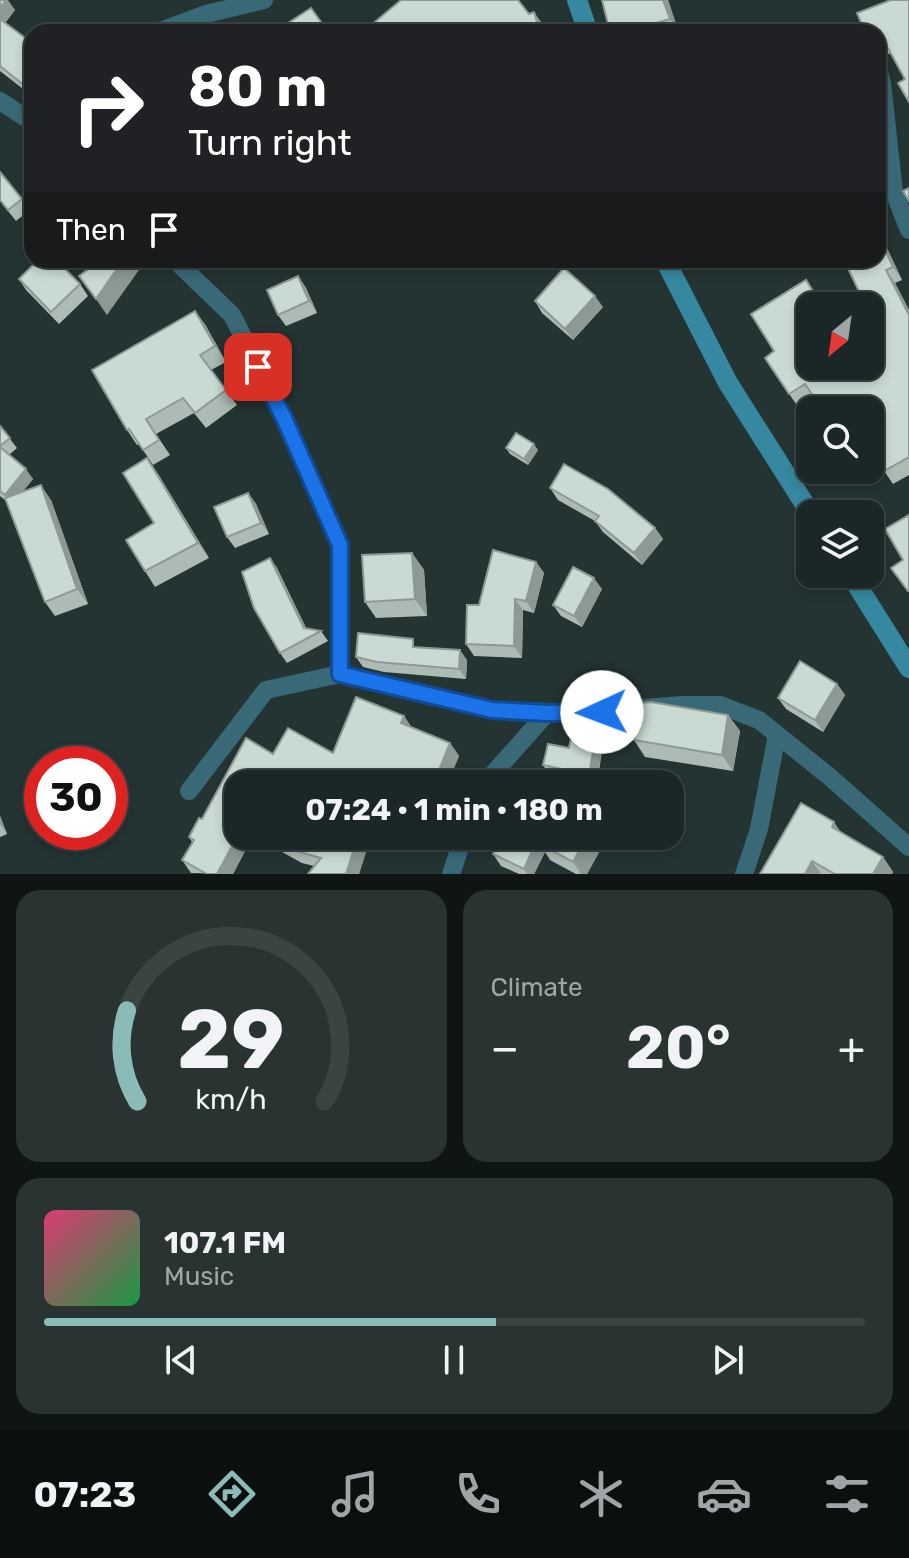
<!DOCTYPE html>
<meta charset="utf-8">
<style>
:root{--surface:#1b2726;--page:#283332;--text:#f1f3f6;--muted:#a0a5a7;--line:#394443;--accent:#8bbbb9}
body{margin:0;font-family:Rubik,sans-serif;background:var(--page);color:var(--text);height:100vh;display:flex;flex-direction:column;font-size:30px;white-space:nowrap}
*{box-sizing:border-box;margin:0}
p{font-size:26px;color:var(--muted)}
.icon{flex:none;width:44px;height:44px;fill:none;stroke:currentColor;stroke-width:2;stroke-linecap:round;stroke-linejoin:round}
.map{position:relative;height:874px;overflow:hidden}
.side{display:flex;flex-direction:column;gap:16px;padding:16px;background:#0f1515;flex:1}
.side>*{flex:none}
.banner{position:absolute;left:24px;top:24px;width:862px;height:244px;border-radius:24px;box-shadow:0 4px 12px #0003,0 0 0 2px var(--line);background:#202124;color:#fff;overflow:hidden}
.needle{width:52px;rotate:209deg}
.fabs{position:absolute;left:796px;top:292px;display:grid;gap:16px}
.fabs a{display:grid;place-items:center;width:88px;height:88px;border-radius:16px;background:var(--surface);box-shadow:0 4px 12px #0003,0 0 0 2px var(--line);font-size:40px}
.speed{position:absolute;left:24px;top:746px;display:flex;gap:16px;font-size:40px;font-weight:700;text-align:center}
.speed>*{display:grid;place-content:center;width:104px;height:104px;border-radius:50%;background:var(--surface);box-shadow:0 4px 12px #0003,0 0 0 2px var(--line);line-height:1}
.speed .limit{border:12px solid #d22;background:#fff;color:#111}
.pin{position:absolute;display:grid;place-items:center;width:68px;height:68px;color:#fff;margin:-34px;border-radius:16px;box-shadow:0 4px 12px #0006}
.me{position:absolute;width:88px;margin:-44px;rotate:268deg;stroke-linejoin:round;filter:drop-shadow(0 0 6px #0008)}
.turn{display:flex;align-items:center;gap:28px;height:168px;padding:0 32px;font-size:36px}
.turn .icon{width:104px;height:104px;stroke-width:2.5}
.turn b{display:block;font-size:56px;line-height:68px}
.then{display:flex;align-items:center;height:76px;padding:0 32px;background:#0003;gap:16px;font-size:30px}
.big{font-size:60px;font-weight:700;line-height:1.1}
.side .widget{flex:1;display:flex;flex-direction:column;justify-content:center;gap:12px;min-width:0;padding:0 28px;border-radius:24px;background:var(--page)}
.side .dial{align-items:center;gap:0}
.dial svg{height:208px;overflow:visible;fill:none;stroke:var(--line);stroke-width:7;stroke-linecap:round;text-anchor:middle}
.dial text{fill:var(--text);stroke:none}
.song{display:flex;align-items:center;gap:24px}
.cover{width:96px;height:96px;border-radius:12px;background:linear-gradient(135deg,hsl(340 70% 55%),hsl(140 70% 35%))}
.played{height:8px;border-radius:4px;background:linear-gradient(90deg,var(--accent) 55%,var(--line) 55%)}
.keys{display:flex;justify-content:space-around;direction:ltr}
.heat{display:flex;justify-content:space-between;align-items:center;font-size:44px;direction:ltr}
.side .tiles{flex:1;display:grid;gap:16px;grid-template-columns:1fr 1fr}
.widget:last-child{grid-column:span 2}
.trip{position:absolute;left:224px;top:770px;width:460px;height:80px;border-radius:24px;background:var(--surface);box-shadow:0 4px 12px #0003,0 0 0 2px var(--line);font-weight:700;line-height:80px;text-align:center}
.tabs{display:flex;height:128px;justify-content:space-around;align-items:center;background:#0b100f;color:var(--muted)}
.tabs .icon{width:56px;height:56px}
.tabs .current{color:var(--accent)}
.tabs b{font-size:36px;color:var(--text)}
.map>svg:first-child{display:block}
</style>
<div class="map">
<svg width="909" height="874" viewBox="0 0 909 874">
<rect width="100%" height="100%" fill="#243433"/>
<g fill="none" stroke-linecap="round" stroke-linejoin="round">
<!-- street -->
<g stroke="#396977" stroke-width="18">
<polyline points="158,32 206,14 264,0"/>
<polyline points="878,70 882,83 894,192 909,230"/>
<polyline points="0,101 32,122"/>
<polyline points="175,260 232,315 284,418 340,545 340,674 492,710 581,713 682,705 720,705 759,720 831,778 909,847"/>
<polyline points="484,784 547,713"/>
<polyline points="189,791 266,690 340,674"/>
<polyline points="451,874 464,836"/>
<polyline points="744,874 759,829 777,735"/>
</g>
<!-- secondary -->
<g stroke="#35889f" stroke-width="20">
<polyline points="577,0 588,32"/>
<polyline points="665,260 728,383 811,514"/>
<polyline points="850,574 909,668"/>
</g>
</g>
<!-- wall -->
<g fill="#adbbb5">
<polygon points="0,0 15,10 5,23 32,43 32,96 0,71"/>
<polygon points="668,0 678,30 672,32 610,32"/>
<polygon points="891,0 905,79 891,53 878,57 878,32"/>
<polygon points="0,172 30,210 16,221 0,201"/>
<polygon points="878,210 885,226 878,229 902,280 895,283 909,310 909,475 893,484 880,465 870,469 870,410 814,396 798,407 765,358 774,351 806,280 823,306 810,306 810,366 844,371 875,354"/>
<polygon points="298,276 306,288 317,313 286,326 278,315"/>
<polygon points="19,279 80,284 88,296 59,324 26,290"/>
<polygon points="535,301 603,307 573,340 542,313"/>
<polygon points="195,311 206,326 226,362 211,370 237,405 206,428 194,413 156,434 170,455 153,465 139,444 137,445 127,430"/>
<polygon points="0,426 17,448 9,455 33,479 23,491 51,500 88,604 55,616 45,602 6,501 0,496"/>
<polygon points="506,448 538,450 528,465 510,454"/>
<polygon points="147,458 158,474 209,558 155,587 145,571 154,523"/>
<polygon points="832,470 866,470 839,480"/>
<polygon points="550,488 655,528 663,539 642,565 603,532 595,521 558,500"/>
<polygon points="248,493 256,504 269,534 235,548 227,537"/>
<polygon points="412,553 424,570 427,616 376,618 365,602"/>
<polygon points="270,558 277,568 306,628 321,631 328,641 287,663 280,653"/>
<polygon points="536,562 544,573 534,613 523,610 522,658 474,656 466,644 479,605"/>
<polygon points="602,589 582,627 561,616 553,605"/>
<polygon points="419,647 467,660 466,679 384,672 363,667 356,657"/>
<polygon points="837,684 845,695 823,732 786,709 778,698"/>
<polygon points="356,697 404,716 411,727 450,743 459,756 451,775 458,784 238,784 238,836 371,836 359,874 308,874 314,866 302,863 253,836 233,874 191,873 182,860 192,842 189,837 199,818 202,819 246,738 273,754 288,728 333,753"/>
<polygon points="728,715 740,731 733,771 645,757 634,740"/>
<polygon points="605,732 597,784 550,776 543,765 569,748"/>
<polygon points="0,816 7,834 0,837"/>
<polygon points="841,833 883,857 893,872 892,874 760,874"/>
<polygon points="501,836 608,836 587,874 576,874 550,860 545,852 534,874 519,874 501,866 493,854"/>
</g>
<!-- shaded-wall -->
<g fill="#8d9994">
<polygon points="6,0 8,0 15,10 3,26 0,22 0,8"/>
<polygon points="663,0 668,0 678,30 670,19"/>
<polygon points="534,12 544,26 546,32 540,32"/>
<polygon points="32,77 32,95 25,86"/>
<polygon points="878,210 885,226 878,216"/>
<polygon points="878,229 902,280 893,267 878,234"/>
<polygon points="123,260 146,260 107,315 96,299"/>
<polygon points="886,270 895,283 909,310 909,315"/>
<polygon points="298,276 306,288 317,313 309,301"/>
<polygon points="595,296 603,307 573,340 565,329"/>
<polygon points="195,311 206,326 226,362 215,346"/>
<polygon points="534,444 538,450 528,465 524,459"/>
<polygon points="147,458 158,474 209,558 198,543"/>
<polygon points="26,469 33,479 12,505 5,495"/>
<polygon points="41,485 51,500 88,604 77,589"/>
<polygon points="248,493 256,504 269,534 261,523"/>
<polygon points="655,528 663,539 642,565 634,553"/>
<polygon points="412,553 424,570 427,616 415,599"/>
<polygon points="270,558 277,568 311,638 304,628"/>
<polygon points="536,562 544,573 534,613 526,601"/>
<polygon points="594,578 602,589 582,627 574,616"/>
<polygon points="515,599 523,610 522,658 514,646"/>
<polygon points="460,650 467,660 466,679 459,669"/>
<polygon points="837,684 845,695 823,732 815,720"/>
<polygon points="728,715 740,731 733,771 722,755"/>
<polygon points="404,716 413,729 401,723"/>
<polygon points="598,722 605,732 596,784 589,775"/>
<polygon points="450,743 459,756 448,783 439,770"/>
<polygon points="452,776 458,784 449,784"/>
<polygon points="0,816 7,834 0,824"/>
<polygon points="834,822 844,837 832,827"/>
<polygon points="238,836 253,836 233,874 217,874"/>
<polygon points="358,836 371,836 359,874 346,874"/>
<polygon points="539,836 546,836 538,843 545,852 534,874 527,874 524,869"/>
<polygon points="587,836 608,836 587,874 581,874 573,862"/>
<polygon points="883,857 893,872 892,874 873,874"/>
<polygon points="812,861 821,874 805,874"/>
</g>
<!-- building -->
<g fill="#c9dad3" stroke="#8d9994" stroke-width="2">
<polygon points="0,0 6,0 0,8"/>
<polygon points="401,0 518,0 529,14 534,12 540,32 363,32"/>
<polygon points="602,0 663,0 670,19 625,32 610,32"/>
<polygon points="891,0 909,0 909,102 898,83 905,79 884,41 878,44 878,32 865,32 857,13"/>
<polygon points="311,8 328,32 285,32 282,27"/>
<polygon points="0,19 32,43 32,77 25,86 0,66"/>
<polygon points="0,172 22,199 8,210 0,200"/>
<polygon points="909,188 909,201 903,191"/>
<polygon points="878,234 893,267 886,270 909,315 909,457 884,471 873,452 870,453 870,410 823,410 805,384 789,394 765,358 774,351 751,314 806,280 822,306 810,306 810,366 840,366 844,371 854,366 870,366 870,357 875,354 870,342 870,306 866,306 844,260 878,260"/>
<polygon points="38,260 56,260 80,284 51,312 19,279"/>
<polygon points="101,260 123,260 96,299 79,276"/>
<polygon points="564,268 595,296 565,329 535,301"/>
<polygon points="298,276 309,301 278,315 267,290"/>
<polygon points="195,311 215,346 200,355 226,390 195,413 183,398 146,419 159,440 143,450 129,429 127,430 92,370"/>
<polygon points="0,426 10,438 0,446"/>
<polygon points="516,433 534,444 524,459 506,448"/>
<polygon points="0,447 26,469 5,495 0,491"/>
<polygon points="147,458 198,543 145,571 126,540 154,523 123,473"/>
<polygon points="564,464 608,489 655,528 634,553 595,521 599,516 550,488"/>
<polygon points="41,485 77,589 45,602 5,498"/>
<polygon points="248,493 261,523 227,537 214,507"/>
<polygon points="909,515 909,591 908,591 891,568 903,560 885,529"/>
<polygon points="493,550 536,562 526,601 515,599 514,646 466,644 467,605 479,605"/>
<polygon points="412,553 415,599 365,602 362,555"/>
<polygon points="270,558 304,628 321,631 280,653 254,608 242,572"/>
<polygon points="573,567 594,578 574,616 553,605"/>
<polygon points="358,633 413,639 413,647 460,650 459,669 377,662 356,657"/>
<polygon points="800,661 837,684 815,720 778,698"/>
<polygon points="356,697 404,716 401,723 450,743 439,770 452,776 449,784 238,784 238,835 217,874 207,874 182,860 194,840 189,837 199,818 202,819 246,738 273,754 288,728 333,753"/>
<polygon points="651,702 728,715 722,755 634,740 640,703"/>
<polygon points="575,717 598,722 589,775 543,765 548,744 569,748"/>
<polygon points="801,803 834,822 832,827 883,857 873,874 835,874 812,861 805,874 760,874"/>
<polygon points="268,836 358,836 346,874 308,874 321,858 293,850"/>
<polygon points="501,836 539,836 524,869 493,854"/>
<polygon points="543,836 587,836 573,862 538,843"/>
</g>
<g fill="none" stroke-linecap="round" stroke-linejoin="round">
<defs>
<polyline id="route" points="258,367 284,418 340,545 340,674 492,710 547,713 602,712"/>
</defs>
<!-- route casing -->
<use href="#route" stroke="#114b97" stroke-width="20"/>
<!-- route -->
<use href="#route" stroke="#1a73e8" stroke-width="14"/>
</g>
</svg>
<div class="fabs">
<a><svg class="needle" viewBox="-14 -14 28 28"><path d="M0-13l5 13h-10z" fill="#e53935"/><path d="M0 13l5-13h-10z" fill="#a0a5a7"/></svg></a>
<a><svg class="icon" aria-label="search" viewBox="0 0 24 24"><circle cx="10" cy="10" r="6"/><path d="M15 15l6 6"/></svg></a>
<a><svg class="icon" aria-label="layers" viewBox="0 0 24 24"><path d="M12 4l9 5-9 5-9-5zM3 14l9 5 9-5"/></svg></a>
</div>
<div class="speed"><div class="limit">30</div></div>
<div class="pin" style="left:258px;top:367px;background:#d93025"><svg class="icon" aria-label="arrive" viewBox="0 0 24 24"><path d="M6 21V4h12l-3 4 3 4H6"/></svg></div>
<svg class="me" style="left:602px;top:712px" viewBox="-20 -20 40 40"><circle r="19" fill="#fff"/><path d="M0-13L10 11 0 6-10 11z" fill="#1a73e8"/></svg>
<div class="trip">07:24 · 1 min · 180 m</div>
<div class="banner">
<div class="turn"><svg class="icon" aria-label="right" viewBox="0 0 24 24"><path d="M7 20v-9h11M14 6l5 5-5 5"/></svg><div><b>80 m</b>Turn right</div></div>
<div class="then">Then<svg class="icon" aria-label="arrive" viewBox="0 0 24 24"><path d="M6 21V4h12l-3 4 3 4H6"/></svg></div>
</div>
</div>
<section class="side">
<div class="tiles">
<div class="widget dial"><svg viewBox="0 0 100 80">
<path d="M14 69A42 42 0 1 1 86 69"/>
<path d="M14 69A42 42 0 0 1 10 34" stroke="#8bbbb9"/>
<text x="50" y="56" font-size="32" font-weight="700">29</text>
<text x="50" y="72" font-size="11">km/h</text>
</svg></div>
<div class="widget"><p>Climate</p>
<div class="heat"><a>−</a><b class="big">20°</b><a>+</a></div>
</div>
<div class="widget">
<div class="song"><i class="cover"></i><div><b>107.1 FM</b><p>Music</p></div></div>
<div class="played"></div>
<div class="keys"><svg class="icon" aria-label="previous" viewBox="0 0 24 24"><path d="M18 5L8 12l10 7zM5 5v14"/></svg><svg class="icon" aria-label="pause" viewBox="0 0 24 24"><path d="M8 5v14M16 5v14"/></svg><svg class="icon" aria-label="next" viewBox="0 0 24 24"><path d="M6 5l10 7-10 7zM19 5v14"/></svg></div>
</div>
</div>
</section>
<nav class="tabs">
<b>07:23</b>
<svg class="icon current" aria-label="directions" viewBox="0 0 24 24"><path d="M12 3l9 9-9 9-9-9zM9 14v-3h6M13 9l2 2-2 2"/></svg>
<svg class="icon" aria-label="music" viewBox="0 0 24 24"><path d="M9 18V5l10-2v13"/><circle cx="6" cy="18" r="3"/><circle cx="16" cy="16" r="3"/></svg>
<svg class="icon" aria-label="phone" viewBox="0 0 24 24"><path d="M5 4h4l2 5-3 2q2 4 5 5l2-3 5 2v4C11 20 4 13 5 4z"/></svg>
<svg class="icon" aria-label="climate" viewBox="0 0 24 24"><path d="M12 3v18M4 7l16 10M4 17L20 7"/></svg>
<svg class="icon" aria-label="car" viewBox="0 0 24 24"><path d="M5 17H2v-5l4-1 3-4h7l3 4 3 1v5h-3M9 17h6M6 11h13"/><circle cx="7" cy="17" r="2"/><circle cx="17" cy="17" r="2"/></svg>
<svg class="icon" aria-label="filters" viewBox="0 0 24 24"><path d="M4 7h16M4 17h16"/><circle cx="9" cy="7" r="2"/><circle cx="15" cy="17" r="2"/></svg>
</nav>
